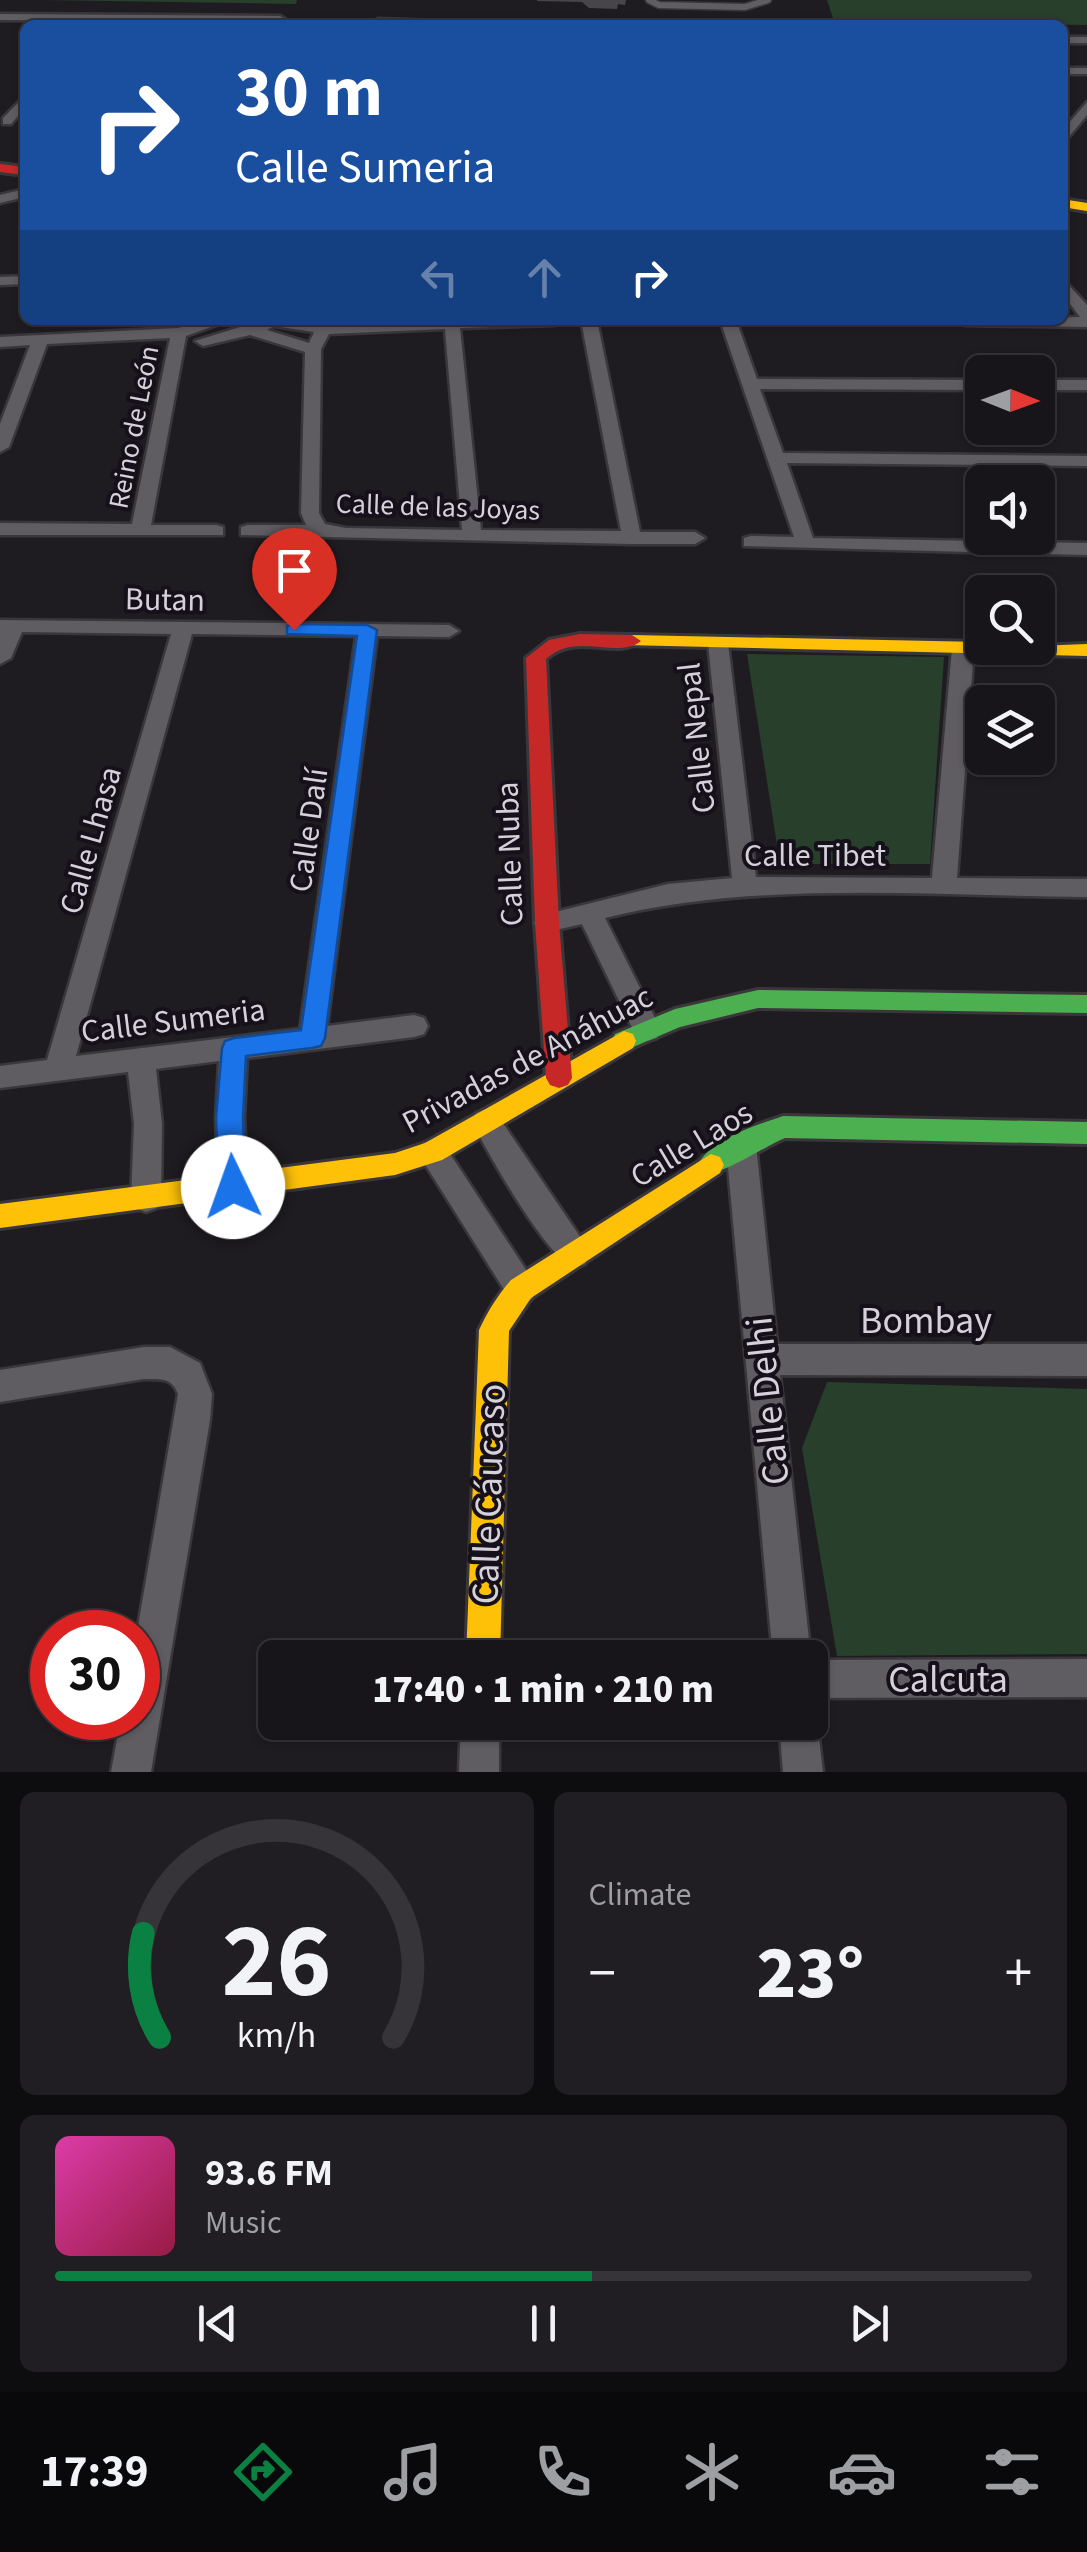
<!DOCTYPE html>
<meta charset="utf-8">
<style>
:root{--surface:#171519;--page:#201e22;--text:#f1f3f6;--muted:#9e9fa2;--line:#363438;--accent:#0b8043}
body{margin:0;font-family:"Source Sans 3",sans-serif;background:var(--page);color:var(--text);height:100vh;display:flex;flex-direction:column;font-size:38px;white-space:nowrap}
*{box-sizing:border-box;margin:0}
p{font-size:32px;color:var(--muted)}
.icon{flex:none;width:55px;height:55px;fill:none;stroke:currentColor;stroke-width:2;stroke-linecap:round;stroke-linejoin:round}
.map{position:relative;height:1772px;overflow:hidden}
.drawer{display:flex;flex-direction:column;gap:20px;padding:20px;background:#0d0c0e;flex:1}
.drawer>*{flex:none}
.top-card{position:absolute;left:20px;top:20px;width:1048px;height:305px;border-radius:15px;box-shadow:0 2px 8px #0004,0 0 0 2px var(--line);background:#1a4fa0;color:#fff;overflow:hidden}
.needle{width:65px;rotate:91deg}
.buttons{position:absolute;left:965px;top:355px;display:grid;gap:20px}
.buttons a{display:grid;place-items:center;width:90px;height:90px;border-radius:15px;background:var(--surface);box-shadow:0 2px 8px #0004,0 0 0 2px var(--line);font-size:50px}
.speed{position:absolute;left:30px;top:1610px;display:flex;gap:20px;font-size:50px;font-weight:700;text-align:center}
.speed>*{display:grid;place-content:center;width:130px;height:130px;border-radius:50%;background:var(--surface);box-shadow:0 2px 8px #0004,0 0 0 2px var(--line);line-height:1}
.speed .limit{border:15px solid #d22;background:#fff;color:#111}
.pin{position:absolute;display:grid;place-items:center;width:85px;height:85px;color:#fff;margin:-102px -42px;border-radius:50% 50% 50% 0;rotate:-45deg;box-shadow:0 0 10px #0007}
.pin .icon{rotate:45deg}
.me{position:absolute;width:110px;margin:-55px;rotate:357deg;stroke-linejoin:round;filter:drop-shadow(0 0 8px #0008)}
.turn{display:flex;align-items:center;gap:35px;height:210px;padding:0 50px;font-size:45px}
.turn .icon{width:130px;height:130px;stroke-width:2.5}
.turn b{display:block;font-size:70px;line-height:85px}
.lanes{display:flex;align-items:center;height:95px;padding:0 50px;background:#0003;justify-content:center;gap:50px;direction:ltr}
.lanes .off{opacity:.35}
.big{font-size:75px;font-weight:800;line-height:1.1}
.drawer .tile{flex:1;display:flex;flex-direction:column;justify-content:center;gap:15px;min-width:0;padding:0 35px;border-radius:15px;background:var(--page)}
.drawer .dial{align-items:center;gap:0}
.dial svg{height:260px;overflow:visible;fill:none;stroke:var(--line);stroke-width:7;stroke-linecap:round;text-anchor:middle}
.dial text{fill:var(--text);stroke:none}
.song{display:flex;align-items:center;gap:30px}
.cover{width:120px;height:120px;border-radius:15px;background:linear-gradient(135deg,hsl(320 70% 55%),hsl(340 70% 35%))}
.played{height:10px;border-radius:5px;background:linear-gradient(90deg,var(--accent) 55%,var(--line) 55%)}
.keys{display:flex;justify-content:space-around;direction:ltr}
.heat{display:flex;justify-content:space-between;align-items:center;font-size:55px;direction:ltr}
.drawer .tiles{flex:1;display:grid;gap:20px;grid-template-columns:1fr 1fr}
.tile:last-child{grid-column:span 2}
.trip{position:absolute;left:258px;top:1640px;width:570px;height:100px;border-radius:15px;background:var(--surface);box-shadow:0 2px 8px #0004,0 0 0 2px var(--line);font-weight:800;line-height:100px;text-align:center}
.tab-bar{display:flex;height:160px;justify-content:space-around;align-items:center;background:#09080a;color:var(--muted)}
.tab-bar .icon{width:70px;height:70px}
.tab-bar .on{color:var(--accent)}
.tab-bar b{font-size:45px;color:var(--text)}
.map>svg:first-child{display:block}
</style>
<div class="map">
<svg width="1087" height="1772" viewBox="0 0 1087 1772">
<rect width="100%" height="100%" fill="#1f1c21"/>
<!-- green -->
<g fill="#273f2b">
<polygon points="44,0 297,0 296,4"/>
<polygon points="827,0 1087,0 1087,25 895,22 895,25 852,25 849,18 833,18"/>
<polygon points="747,654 944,657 930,864 780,864"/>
<polygon points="827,1382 1087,1389 1087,1654 837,1656 802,1448"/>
</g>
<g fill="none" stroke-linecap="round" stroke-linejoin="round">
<defs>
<polyline id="lane" points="649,0 659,5 745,7 768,0"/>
<g id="street">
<polygon points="0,14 280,16 285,19 280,22 0,20"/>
<polygon points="378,19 472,22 477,25 374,24"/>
<polygon points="841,21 847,25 836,25"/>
<rect x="1062" y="37" width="25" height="6"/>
<rect x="1062" y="68" width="25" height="6"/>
<polygon points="25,96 25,108 11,124 3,124 3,118"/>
<polygon points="1087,102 1087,115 1062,145 1062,131"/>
<polygon points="25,189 25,197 0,203 0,195"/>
<polygon points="25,276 25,284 0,285 0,277"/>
<polygon points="1062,278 1087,305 1087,327 964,325 956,320 1080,317 1062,293"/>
<polygon points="207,320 225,322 186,336 151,525 216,525 223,527 223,535 0,535 0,523 132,524 170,338 47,344 9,447 0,452 0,424 30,345 0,347 0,337 178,328"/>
<path d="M262 320 324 324 563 320 555 325 460 328 481 530 621 531 581 320H597L640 532H695L705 538 695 544H632L241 535V527L248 525H306L301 513 305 352 250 335 203 346 195 341ZM274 326 314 332 309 343 267 330ZM445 329 462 530 346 528 325 524 319 513 321 349 329 334Z"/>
<polygon points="720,320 736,320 757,379 982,380 982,390 760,389 783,453 1087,456 1087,466 787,463 813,538 1087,543 1087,555 744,546 744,538 751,536 794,537"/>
<rect x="1038" y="380" width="49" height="10"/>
<path d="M0 620 449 625 459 631 449 637 377 636 327 1026 414 1015 424 1018 428 1026 424 1034 414 1037 247 1058 244 1118 248 1187 244 1196 233 1200 222 1196 218 1187 216 1118 219 1061 156 1069 162 1124 161 1199 157 1208 146 1212 135 1208 131 1199 134 1124 128 1072 0 1088V1066L47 1060 171 634 22 632 11 658 0 664ZM192 634 356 636 300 1029 76 1056Z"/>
<path d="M718 637 728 643 756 877 932 878 952 648 963 642 974 648 957 878 1087 879V897C930 896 757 880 605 918L661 1030 657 1038 647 1041 637 1038 582 924 547 932 538 930 534 923 538 916 547 914 668 884 732 878 708 643Z"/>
<path d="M486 1109 496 1113 585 1244 590 1254 585 1264 574 1268C547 1258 486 1151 472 1121L476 1113Z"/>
<polygon points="741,1133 751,1136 756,1145 777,1344 1087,1344 1087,1376 780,1375 811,1658 810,1660 1087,1659 1087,1697 810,1698 810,1658 773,1658 726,1145 731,1136"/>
<polygon points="433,1140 443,1143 532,1279 537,1289 532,1299 521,1303 510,1299 423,1161 418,1152 423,1143"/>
<path d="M144 1347H170L200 1363 212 1394 210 1420 151 1772H111L121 1718H138L137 1632 178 1394C172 1377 160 1379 144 1379L0 1402V1370Z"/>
<polygon points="810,1708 817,1722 823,1772 783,1772 779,1722 810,1722"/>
<polygon points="461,1722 499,1722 499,1772 459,1772"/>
</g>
<g id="fast">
<polygon points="758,990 1087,995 1087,1013 758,1008 680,1027 624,1051 615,1048 612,1041 615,1034 675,1009"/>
<path d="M783 1116 1087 1122V1144L785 1138C765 1146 717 1179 702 1173L698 1165C710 1139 757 1125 783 1116Z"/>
</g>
<g id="slow">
<polygon points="1062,199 1087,203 1087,211 1062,207"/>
<polygon points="632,635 982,642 982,648 1087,644 1087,656 625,645 625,637"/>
<polygon points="624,1031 633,1034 636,1041 633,1048 442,1160 395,1175 0,1228 0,1204 395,1153 425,1143"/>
<path d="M711 1154 720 1157 724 1165 720 1173 531 1298 509 1331 500 1658H466L479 1330C488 1311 497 1296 511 1280Z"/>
</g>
<g id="jam">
<polygon points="0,164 25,167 25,175 0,172"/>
<path d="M580 634 632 635 641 641C617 660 576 631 546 659L559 923 572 1078 568 1085 559 1088 550 1085 546 1078 535 923 526 658 549 640Z"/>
</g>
</defs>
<!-- lane casing -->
<use href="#lane" stroke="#3a373b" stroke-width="9"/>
<!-- street casing -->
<use href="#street" stroke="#3a373b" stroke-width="5"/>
<!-- fast casing -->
<use href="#fast" stroke="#3a373b" stroke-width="6"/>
<!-- slow casing -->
<use href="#slow" stroke="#3a373b" stroke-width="6"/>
<!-- jam casing -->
<use href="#jam" stroke="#3a373b" stroke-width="6"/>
<!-- lane -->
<use href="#lane" stroke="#605d62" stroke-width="6"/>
<!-- street -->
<use href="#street" fill="#605d62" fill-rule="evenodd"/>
<!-- fast -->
<use href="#fast" fill="#4caf50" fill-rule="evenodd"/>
<!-- slow -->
<use href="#slow" fill="#ffc107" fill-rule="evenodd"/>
<!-- jam -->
<use href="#jam" fill="#c62828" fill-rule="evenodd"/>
</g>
<!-- wall -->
<polygon fill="#48454a" points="537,0 626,0 625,5 618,4 617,9 589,8 582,2 537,1"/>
<!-- route -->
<polygon fill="#1a73e8" stroke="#114b97" stroke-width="2.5" points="294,624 367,625 377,630 325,1038 321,1046 312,1048 246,1056 243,1118 246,1187 242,1195 233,1199 223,1195 219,1187 216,1118 222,1048 225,1041 234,1038 301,1030 357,636 287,634 287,626"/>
<g text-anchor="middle" stroke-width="8" stroke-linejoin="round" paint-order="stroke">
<!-- far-street labels -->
<g font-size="28" fill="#d5d1d9" stroke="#15101a">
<text transform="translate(133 427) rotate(-79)" y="10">Reino de León</text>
<text transform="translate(438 506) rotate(2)" y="10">Calle de las Joyas</text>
</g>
<!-- street labels -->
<g font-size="32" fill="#d5d1d9" stroke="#15101a">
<text transform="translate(165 599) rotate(1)" y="11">Butan</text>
<text transform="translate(696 738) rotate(-96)" y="11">Calle Nepal</text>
<text transform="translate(308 830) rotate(-82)" y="11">Calle Dalí</text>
<text transform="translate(90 840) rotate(-74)" y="11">Calle Lhasa</text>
<text transform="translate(509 854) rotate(-92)" y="11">Calle Nuba</text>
<text x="815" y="866">Calle Tibet</text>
<text transform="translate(173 1020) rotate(-7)" y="11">Calle Sumeria</text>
<text transform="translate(527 1059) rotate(-28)" y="11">Privadas de Anáhuac</text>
<text transform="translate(691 1144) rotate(-31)" y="11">Calle Laos</text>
</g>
<!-- near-street labels -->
<g font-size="38" fill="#d5d1d9" stroke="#15101a">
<text x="926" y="1333">Bombay</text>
<text transform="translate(767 1401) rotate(-96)" y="13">Calle Delhi</text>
<text transform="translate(488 1494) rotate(-88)" y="13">Calle Cáucaso</text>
<text x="948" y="1692">Calcuta</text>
</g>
</g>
</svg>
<div class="buttons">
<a><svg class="needle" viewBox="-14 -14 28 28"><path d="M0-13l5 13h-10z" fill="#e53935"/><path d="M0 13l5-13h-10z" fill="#9e9fa2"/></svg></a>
<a><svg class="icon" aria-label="sound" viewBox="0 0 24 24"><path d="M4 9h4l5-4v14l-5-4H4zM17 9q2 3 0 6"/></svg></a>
<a><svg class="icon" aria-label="search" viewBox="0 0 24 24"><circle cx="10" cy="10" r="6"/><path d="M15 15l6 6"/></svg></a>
<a><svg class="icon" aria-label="layers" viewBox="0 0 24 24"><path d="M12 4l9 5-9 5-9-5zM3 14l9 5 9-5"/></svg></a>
</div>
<div class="speed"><div class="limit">30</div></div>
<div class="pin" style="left:294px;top:630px;background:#d93025"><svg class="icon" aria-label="arrive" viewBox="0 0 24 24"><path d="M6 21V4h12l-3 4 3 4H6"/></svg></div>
<svg class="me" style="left:233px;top:1187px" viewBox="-20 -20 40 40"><circle r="19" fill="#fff"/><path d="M0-13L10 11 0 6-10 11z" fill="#1a73e8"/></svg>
<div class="trip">17:40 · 1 min · 210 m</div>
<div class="top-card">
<div class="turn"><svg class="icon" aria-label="right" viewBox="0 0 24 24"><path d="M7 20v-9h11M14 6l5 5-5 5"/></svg><div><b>30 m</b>Calle Sumeria</div></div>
<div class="lanes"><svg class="icon off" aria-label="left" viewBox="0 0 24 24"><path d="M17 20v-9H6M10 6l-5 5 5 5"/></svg><svg class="icon off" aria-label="ahead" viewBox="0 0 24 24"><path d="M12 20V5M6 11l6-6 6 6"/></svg><svg class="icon" aria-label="right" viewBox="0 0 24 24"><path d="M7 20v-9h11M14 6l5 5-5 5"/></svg></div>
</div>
</div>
<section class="drawer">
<div class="tiles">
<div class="tile dial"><svg viewBox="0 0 100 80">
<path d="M14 69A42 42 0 1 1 86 69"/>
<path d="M14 69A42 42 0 0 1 9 37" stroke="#0b8043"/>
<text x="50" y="56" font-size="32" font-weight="700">26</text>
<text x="50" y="72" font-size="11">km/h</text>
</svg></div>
<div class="tile"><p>Climate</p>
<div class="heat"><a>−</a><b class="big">23°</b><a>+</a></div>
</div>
<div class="tile">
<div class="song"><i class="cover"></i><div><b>93.6 FM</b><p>Music</p></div></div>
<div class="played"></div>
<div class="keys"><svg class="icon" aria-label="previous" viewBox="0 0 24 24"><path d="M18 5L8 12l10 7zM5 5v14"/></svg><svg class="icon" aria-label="pause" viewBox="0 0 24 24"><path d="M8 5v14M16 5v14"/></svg><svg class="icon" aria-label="next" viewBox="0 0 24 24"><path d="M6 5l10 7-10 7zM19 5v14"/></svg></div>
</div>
</div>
</section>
<nav class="tab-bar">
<b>17:39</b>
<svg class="icon on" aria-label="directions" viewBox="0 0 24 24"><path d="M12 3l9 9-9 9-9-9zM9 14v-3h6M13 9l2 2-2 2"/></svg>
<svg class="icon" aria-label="music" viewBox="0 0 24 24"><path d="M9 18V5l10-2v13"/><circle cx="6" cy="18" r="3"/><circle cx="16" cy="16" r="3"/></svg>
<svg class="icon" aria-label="phone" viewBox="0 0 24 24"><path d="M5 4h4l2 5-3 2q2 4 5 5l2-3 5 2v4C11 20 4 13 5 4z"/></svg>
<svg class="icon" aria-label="climate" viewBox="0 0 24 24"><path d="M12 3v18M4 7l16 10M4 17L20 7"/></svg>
<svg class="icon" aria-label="car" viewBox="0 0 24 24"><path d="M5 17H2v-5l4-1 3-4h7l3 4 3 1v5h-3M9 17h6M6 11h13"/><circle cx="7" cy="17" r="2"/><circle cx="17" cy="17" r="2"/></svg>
<svg class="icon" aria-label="filters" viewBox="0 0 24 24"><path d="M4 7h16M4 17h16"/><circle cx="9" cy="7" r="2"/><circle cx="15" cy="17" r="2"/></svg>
</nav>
